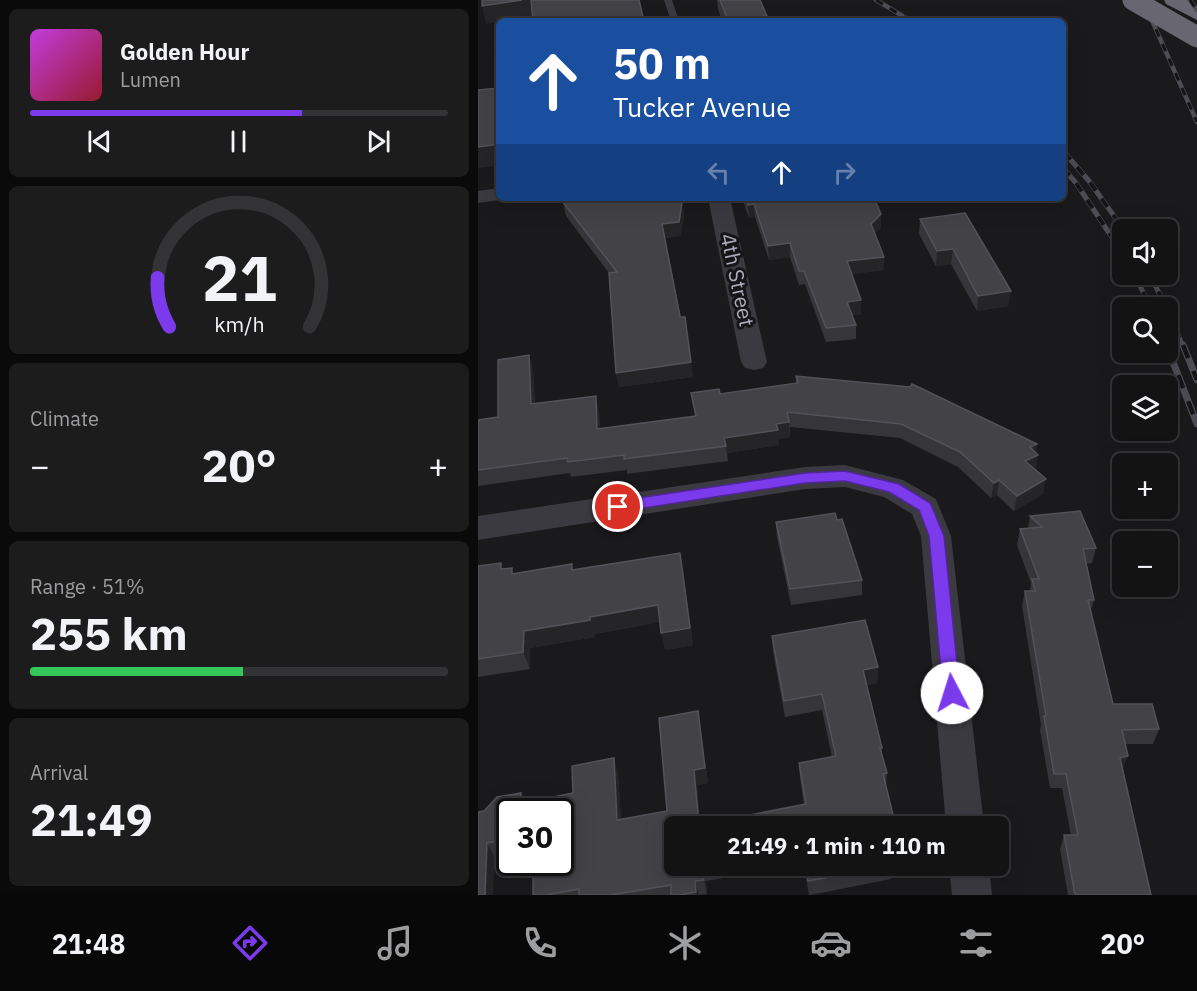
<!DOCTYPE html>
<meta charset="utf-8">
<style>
:root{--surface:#141314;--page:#1d1c1d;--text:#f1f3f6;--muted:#9d9ea0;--line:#333234;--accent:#7c3aed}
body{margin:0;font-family:"IBM Plex Sans",sans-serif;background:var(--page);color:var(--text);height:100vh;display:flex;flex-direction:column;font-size:22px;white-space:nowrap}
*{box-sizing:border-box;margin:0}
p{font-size:20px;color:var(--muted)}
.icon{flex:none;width:33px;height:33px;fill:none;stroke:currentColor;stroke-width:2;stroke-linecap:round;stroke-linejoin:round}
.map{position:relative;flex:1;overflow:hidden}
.details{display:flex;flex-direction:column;gap:9px;padding:9px;background:#0b0a0b;width:478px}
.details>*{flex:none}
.top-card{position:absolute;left:18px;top:18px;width:570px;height:183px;border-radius:9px;box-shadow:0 6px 24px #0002,0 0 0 2px var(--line);background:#1a4fa0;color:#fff;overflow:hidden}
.fabs{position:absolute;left:634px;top:219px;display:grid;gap:12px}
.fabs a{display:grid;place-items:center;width:66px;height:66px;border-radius:9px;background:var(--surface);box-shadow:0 6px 24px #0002,0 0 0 2px var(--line);font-size:30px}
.speed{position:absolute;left:18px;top:798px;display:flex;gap:12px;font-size:30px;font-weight:700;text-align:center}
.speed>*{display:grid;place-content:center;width:78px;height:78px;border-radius:50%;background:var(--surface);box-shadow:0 6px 24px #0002,0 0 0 2px var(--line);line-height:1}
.speed .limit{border:3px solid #111;border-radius:9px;background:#fff;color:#111}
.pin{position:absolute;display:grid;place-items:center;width:51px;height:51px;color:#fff;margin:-26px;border:3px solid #fff;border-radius:50%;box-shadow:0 2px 6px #0007}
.me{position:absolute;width:66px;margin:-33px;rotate:355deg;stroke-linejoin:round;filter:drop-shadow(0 0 4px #0008)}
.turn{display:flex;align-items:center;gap:21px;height:126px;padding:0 18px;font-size:27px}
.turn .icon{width:78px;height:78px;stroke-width:2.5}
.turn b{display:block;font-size:42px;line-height:51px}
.lanes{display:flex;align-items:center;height:57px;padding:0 18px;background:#0003;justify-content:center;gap:30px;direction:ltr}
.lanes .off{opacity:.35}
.big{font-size:45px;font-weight:700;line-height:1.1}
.details .tile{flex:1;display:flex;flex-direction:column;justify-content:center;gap:9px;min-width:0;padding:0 21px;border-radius:9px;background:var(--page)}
.details .dial{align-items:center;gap:0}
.dial svg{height:156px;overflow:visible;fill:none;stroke:var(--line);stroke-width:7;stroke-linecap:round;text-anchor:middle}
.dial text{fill:var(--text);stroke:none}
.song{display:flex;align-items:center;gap:18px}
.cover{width:72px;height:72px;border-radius:9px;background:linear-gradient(135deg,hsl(290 70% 55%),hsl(350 70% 35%))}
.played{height:6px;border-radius:3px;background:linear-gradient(90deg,var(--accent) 65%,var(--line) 65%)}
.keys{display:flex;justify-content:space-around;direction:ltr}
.heat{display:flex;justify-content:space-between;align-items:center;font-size:33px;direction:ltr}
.charge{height:9px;border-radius:4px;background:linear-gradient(90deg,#34c759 51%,var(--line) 0)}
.trip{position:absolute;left:186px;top:816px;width:345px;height:60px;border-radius:9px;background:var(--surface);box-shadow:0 6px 24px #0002,0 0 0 2px var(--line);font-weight:700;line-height:60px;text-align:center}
.tabs{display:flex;height:96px;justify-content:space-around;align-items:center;background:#080808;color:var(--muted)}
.tabs .icon{width:42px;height:42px}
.tabs .on{color:var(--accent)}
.tabs b{font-size:27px;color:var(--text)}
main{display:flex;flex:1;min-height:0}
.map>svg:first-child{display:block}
</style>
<main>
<section class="details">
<div class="tile">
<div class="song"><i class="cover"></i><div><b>Golden Hour</b><p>Lumen</p></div></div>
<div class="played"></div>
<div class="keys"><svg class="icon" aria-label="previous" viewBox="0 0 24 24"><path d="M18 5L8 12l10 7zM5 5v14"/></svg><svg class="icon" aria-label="pause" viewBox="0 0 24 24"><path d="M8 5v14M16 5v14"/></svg><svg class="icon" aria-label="next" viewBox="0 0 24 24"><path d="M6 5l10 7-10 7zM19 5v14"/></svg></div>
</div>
<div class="tile dial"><svg viewBox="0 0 100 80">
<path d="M14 69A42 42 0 1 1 86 69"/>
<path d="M14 69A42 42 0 0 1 8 44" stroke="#7c3aed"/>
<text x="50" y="56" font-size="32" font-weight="700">21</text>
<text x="50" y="72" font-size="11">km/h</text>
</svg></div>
<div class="tile"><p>Climate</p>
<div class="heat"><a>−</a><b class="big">20°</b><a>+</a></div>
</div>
<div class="tile"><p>Range · 51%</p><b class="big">255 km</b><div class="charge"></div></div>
<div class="tile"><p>Arrival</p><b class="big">21:49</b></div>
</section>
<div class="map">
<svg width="719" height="895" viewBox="0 0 719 895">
<rect width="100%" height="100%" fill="#1a191b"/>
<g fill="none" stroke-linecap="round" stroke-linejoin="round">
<!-- lane -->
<polygon fill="#3b3a40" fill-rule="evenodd" points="186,0 194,0 201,21 193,21"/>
<!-- street -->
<g fill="#3b3a40" fill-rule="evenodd">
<polygon points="21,188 21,198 29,199 0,203 0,191"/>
<polygon points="230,198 252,198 289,362 285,368 276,370 267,368 263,362"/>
<polygon points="367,465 425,480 458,499 473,536 506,826 468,826 443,536 434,514 406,497 367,487 327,489 0,540 0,516 327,467"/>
<polygon points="471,866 511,866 514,895 474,895"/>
</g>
<!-- highway -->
<polygon fill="#676671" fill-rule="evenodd" points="686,0 709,0 719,6 719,20 688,4"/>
<defs>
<g id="rail-far2">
<polyline points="398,0 433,21"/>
<polyline points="665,0 719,122"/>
<polyline points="712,0 719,10"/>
<polyline points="585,151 587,154"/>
</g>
<g id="rail-far1">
<polyline points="586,152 611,181 646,230"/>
<polyline points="585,168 598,183 645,254"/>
<polyline points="656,274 673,308"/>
<polyline points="671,274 689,308"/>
<polyline points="690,310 705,347"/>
</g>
<g id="rail">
<polyline points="705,345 719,380"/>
<polyline points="690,349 719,424"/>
</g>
</defs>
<!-- rail-far2 casing -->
<use href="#rail-far2" stroke="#4e4d55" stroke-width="4.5"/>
<!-- rail-far1 casing -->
<use href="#rail-far1" stroke="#4e4d55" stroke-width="5"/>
<!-- rail casing -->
<use href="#rail" stroke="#4e4d55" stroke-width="7"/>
<!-- rail-far2 -->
<use href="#rail-far2" stroke="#151416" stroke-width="3" stroke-dasharray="8" stroke-linecap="butt"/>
<!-- rail-far1 -->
<use href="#rail-far1" stroke="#151416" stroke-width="4" stroke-dasharray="10" stroke-linecap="butt"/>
<!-- rail -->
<use href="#rail" stroke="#151416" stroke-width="4.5" stroke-dasharray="14" stroke-linecap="butt"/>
<!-- highway-bridge -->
<polyline stroke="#676671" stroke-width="21" points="655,0 719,37"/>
</g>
<!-- wall -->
<g fill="#363539">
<polygon points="239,0 282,0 290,21 244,21 240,9"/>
<polygon points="264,198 396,198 403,214 403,228 396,233 406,257 405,270 374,274 383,314 374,315 378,325 378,339 348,342 327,284 321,285 312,257 291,260 277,217 271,218"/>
<polygon points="85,202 204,202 206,216 202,236 187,238 215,377 141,387 138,373 131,273 88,216"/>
<polygon points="442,219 533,291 530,306 499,311 473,264 458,266 441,234"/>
<polygon points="51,355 55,370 57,404 121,411 122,429 217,416 213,393 242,394 318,383 318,376 559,444 558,452 557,470 565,494 536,511 519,495 513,498 480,467 422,438 312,427 312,437 300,439 301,445 249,453 250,461 149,474 149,470 93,477 92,473 0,486 0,420 20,417"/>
<polygon points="552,516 618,548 614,563 608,564 616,600 613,610 635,704 681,729 675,744 647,744 645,769 673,895 590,895 582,849 586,835 593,835 584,788 572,788 562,730 563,725 544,606 547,591 552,591 553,583 539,545 542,529 550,528"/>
<polygon points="359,520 384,580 384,595 313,605 299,537 298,522"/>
<polygon points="0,566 25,569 36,574 96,570 205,570 215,645 187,650 182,622 117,634 117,637 52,648 52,669 0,677"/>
<polygon points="294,636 400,667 399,683 389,685 404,748 404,754 409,773 408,786 417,823 416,826 196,826 196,866 314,866 228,881 229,894 221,895 55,895 82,862 32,812 32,855 17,858 0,895 6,811 43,793 47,803 95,793 140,774 143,819 189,811 220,711 230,783 219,785 222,825 326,805 322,778 321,763 354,757 344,710 307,717 295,652"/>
<polygon points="326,866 414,866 413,879 333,895 331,895"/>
</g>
<!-- shaded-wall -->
<g fill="#252427">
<polygon points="44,0 53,0 57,17 30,21 21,21 21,22 8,24 4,6"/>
<polygon points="289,16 290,21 250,21 250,20"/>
<polygon points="21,144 21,166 0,168 0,147"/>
<polygon points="204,202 206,216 202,236 186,238 184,224"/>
<polygon points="276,204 277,217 271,218 270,205"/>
<polygon points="403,214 403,228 392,237 393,224"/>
<polygon points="312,243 312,257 291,260 290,246"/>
<polygon points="475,249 473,264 458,266 459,251"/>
<polygon points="406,257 405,270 369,275 369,261"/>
<polygon points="533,291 530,306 499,311 500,296"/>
<polygon points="383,300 383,314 369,316 369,302"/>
<polygon points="51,355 55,370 57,419 53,404"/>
<polygon points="213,362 215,377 141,387 138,373"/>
<polygon points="118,396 121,411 123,444 119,429"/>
<polygon points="311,422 312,437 300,439 301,445 249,453 246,438 298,424"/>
<polygon points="559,444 557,457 560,455 558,470 545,476 547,461 552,447"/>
<polygon points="568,479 565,494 536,511 539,496"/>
<polygon points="521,480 519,495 513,498 516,483"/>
<polygon points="202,553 215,645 187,650 183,633"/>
<polygon points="180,605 184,622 117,634 117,637 52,648 52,669 45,652 46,631 112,617"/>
<polygon points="400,667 399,683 385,686 385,670"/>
<polygon points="220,711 230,783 219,785 222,826 221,826 216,770"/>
<polygon points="650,756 644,771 642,758"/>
<polygon points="136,758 140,774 144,835 139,820"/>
<polygon points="43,793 49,808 42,804"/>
<polygon points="9,843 17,858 15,895 7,895"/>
<polygon points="224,867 228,881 229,894 226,880"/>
<polygon points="217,881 221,895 219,895 218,892"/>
</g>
<!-- building -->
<g fill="#434247" stroke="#535259" stroke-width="1.5">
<polygon points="4,0 44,0 4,6"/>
<polygon points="53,0 161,0 166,21 55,21"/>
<polygon points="242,0 282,0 289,16 250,20"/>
<polygon points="21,88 21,144 0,147 0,90"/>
<polygon points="112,198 203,198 204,202 201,222 184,224 202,317 207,317 213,362 138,373 131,273 139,272 85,202"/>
<polygon points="268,198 396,198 403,214 393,224 406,257 369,261 383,300 369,302 378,325 348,328 326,271 321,271 312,243 290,246 276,204 270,205"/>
<polygon points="487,213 533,291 500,296 475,249 459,251 442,219"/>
<polygon points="51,355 53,404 118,396 119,429 218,416 213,393 241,389 242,394 320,383 318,376 432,387 434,384 559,444 552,447 560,455 547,461 568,479 539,496 521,480 516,483 482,452 423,424 309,412 311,422 298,424 300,430 246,438 248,446 146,459 146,455 90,462 89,458 0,470 0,420 20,417 20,360"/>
<polygon points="602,511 618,548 605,549 616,600 610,600 635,704 674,704 681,729 644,730 650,756 642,758 673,895 597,895 586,835 600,835 588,774 576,774 566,716 568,716 547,591 557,591 554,579 561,579 542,529 564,527 552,516"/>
<polygon points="357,513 359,520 364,519 384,580 312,589 298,522"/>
<polygon points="202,553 212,628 183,633 180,605 112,617 112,620 46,631 45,652 0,659 0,566 23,563 23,569 34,568 34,574 94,564 94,570"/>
<polygon points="387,620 400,667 385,670 404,748 402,748 409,773 405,774 417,823 405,825 405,826 196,826 196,866 233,866 224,867 226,880 217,881 218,892 202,895 193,895 193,885 133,895 101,895 101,889 68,895 55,895 55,862 82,862 82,812 32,812 32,839 9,843 7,895 0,895 0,812 6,811 19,797 43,793 42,804 95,793 94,766 136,758 139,820 189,811 181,718 220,711 227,768 216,770 221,825 328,804 321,763 358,756 344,694 306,701 294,636"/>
<polygon points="327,866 409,866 330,881"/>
</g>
<!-- route -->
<polygon fill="#7c3aed" stroke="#51269a" stroke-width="1.5" points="367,471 421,484 452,503 454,507 466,536 482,693 480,698 474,700 468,698 465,693 451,536 441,510 411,492 367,481 327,483 140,512 133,507 140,501 327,473"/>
<g text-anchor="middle" stroke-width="6" stroke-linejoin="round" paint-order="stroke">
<!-- street labels -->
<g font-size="21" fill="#acacbb" stroke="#151416">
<text transform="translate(259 280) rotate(78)" y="7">4th Street</text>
</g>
</g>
</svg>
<div class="fabs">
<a><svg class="icon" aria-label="sound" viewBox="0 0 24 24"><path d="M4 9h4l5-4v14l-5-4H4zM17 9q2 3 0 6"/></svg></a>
<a><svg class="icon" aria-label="search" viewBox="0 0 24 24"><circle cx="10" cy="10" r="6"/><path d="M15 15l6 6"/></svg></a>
<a><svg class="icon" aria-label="layers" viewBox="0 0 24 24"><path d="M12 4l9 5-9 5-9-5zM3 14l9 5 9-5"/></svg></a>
<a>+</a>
<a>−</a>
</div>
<div class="speed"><div class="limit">30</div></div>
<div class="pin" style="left:140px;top:507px;background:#d93025"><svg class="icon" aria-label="arrive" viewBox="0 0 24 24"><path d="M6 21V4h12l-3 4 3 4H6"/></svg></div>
<svg class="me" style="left:474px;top:693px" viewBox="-20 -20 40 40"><circle r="19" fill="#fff"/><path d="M0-13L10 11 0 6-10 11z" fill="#7c3aed"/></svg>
<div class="trip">21:49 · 1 min · 110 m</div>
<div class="top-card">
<div class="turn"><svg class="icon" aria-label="ahead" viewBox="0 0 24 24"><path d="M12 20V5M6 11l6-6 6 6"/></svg><div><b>50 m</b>Tucker Avenue</div></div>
<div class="lanes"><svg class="icon off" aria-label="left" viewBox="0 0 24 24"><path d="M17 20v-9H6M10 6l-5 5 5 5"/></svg><svg class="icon" aria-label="ahead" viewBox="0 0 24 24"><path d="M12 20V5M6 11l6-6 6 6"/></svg><svg class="icon off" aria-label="right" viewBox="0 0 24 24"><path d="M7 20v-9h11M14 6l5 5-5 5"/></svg></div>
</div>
</div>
</main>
<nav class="tabs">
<b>21:48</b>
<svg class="icon on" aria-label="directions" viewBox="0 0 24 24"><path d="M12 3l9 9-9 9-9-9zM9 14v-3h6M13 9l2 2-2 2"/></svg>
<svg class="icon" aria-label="music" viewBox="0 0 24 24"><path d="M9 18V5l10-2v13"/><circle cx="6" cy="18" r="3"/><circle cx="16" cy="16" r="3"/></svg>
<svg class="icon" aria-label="phone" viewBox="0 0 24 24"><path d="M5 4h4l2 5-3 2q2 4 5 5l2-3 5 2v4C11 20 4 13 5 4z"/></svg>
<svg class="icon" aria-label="climate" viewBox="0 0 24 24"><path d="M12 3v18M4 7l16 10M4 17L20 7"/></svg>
<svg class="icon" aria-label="car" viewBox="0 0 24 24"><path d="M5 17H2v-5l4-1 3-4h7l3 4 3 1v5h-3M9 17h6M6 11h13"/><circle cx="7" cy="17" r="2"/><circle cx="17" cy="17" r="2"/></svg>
<svg class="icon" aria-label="filters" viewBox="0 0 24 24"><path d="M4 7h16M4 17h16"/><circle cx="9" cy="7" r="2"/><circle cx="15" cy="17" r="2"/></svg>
<b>20°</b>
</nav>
